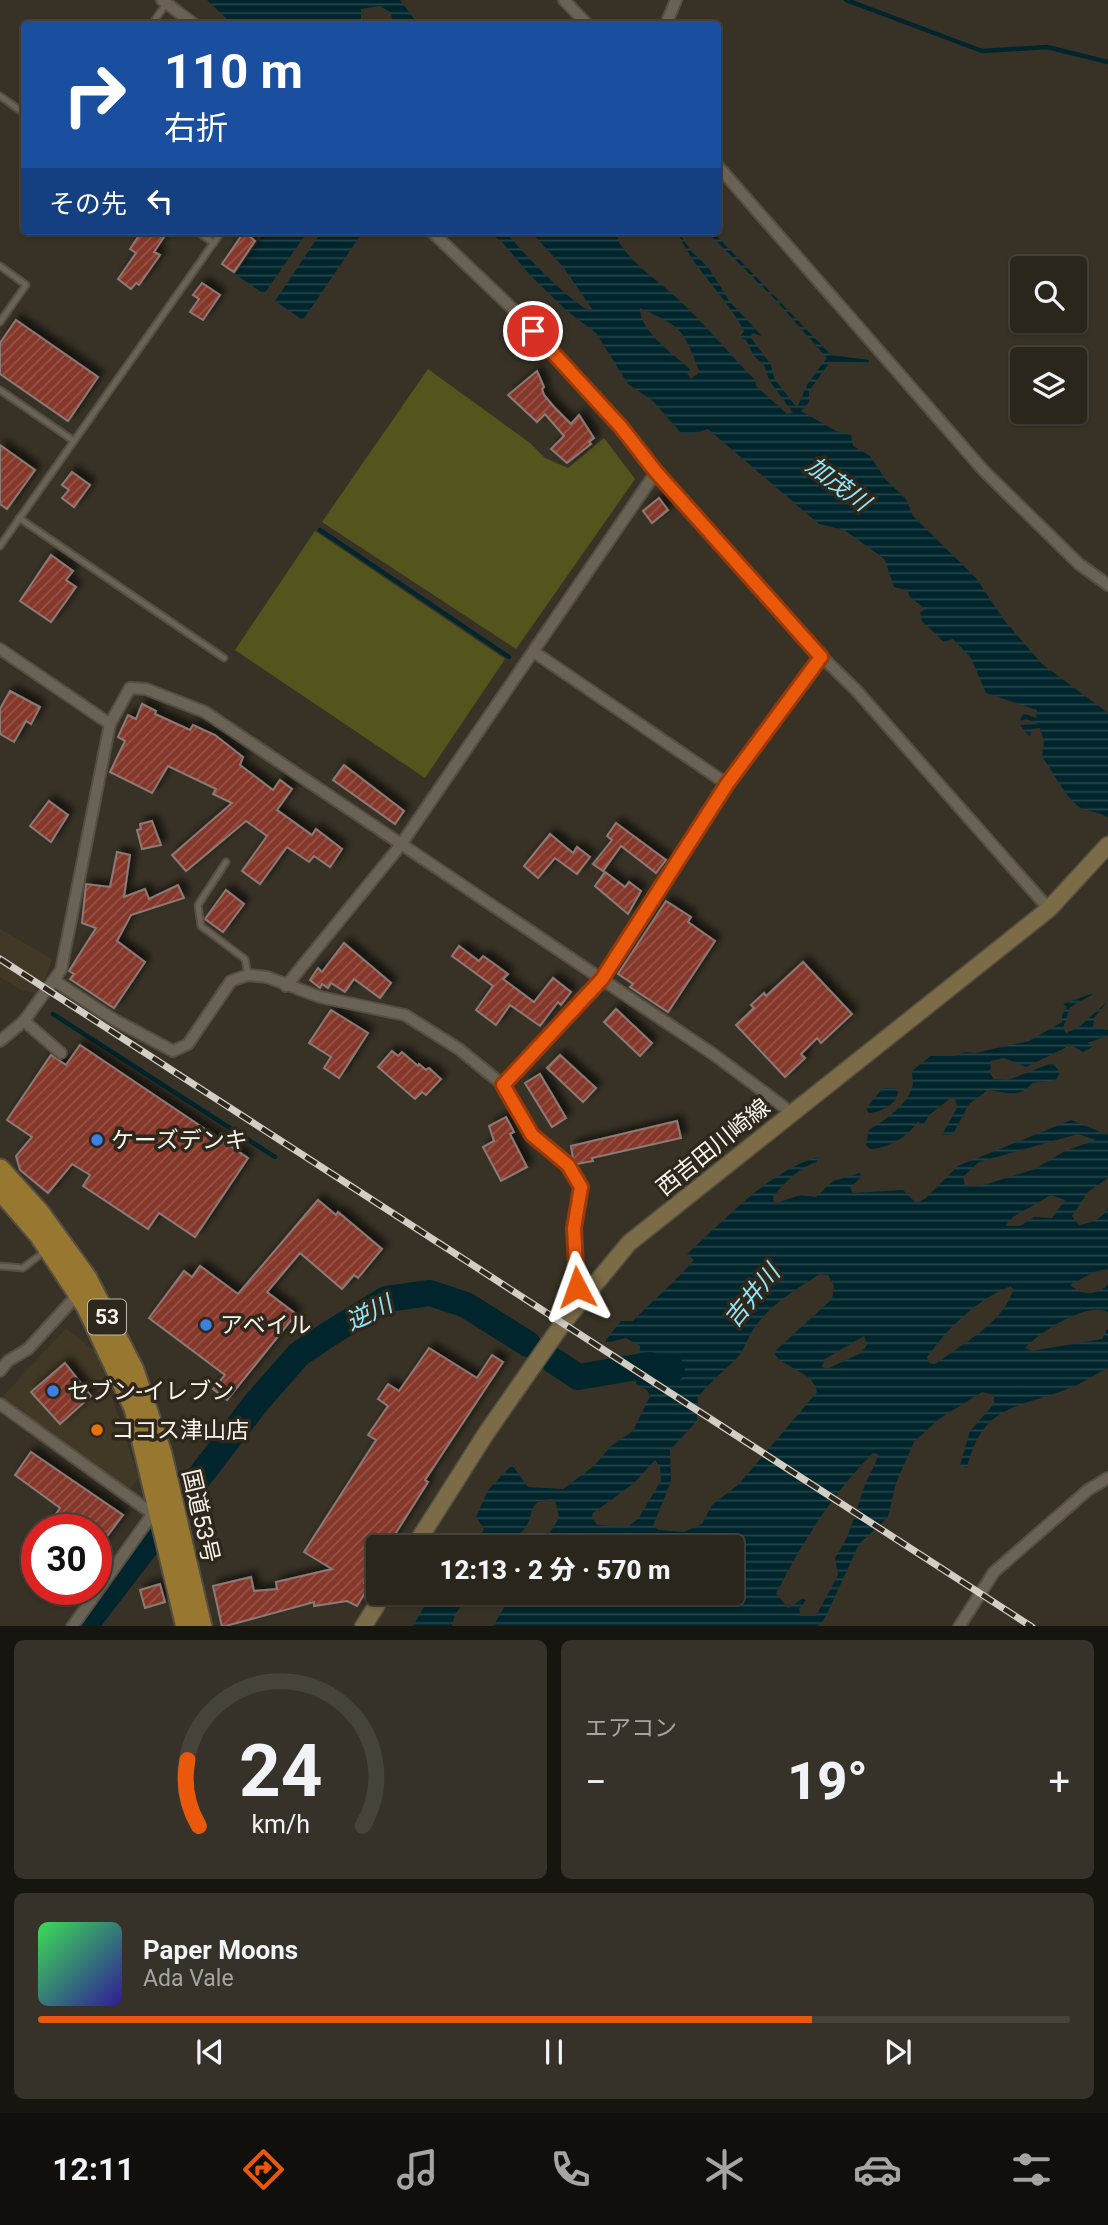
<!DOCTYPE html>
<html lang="ja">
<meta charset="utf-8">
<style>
:root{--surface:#2a261c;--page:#363229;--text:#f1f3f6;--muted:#a5a5a3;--line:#46433b;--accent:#ea580c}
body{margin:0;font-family:Roboto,"Noto Sans JP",sans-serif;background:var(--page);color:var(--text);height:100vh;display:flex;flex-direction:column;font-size:26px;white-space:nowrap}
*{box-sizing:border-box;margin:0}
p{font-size:23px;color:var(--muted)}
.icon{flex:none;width:38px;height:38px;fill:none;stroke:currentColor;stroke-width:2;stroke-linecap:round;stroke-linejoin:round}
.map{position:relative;height:1626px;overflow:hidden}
.panel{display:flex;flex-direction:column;gap:14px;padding:14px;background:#17150f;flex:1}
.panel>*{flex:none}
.hud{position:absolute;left:21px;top:21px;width:700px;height:214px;border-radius:7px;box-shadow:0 2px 5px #0004,0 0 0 2px var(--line);background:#1a4fa0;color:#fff;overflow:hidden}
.fabs{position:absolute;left:1010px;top:256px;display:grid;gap:14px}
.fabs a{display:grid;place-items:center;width:77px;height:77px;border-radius:7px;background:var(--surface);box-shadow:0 2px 5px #0004,0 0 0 2px var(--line);font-size:35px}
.speed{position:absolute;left:21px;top:1514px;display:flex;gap:14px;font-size:35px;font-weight:700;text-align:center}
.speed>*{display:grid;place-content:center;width:91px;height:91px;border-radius:50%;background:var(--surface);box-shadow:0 2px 5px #0004,0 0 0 2px var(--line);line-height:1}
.speed .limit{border:10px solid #d22;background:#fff;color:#111}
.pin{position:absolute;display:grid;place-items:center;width:60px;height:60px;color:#fff;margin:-30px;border:4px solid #fff;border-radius:50%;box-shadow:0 2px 7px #0007}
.me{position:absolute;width:77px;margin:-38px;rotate:356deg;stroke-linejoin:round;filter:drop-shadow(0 0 5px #0008)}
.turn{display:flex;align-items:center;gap:24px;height:147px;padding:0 28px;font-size:32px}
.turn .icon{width:91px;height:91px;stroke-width:2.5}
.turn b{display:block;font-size:49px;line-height:60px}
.then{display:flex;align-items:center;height:66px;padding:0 28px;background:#0003;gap:14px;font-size:26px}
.big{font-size:52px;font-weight:800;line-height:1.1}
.panel .tile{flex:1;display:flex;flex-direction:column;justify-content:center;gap:10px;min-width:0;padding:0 24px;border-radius:10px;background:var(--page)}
.panel .dial{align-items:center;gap:0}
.dial svg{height:182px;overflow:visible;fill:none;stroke:var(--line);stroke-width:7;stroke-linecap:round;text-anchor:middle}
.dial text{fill:var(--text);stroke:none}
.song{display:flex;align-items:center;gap:21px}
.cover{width:84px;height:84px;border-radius:10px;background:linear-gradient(135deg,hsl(130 70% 55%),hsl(250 70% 35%))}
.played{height:7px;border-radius:4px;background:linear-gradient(90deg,var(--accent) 75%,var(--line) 75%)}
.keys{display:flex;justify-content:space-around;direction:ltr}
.heat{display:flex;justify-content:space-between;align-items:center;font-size:38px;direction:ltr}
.panel .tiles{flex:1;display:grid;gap:14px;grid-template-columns:1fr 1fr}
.tile:last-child{grid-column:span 2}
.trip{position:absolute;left:366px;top:1535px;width:378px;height:70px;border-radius:7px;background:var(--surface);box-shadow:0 2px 5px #0004,0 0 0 2px var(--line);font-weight:800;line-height:70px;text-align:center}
.tab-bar{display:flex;height:112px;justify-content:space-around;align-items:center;background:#110f0b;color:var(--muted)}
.tab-bar .icon{width:49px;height:49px}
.tab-bar .selected{color:var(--accent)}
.tab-bar b{font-size:32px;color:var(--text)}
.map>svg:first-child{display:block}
</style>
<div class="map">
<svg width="1108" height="1627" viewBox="0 0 1108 1627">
<defs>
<pattern id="water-rules" width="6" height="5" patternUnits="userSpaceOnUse" patternTransform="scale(1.75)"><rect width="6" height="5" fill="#00252c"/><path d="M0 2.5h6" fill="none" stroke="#26454b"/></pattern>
<pattern id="building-hatch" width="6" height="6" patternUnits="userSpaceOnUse" patternTransform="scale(1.75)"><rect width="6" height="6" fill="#85372a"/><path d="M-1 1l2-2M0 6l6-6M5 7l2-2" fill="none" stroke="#975549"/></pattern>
<filter id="shadow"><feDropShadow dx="5.5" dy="-5.5" stdDeviation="3.5" flood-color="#0009"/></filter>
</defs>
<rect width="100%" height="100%" fill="#383226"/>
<!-- built -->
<g fill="#413825">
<polygon points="0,929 52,959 47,975 35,993 23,991 0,977"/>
<polygon points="66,1328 97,1353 139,1478 127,1492 0,1400"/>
</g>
<!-- green -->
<g fill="#54551d">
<polygon points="428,369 530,443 545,458 568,468 604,438 635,479 516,649 322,522"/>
<polygon points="315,531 505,659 425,778 235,650"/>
</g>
<!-- water -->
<g fill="url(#water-rules)" fill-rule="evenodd">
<polygon points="207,0 400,0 418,24 394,24 390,12 380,6 361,9 361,24 227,24 227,19"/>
<polygon points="266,231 308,231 264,294 235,274"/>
<polygon points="322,231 352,231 360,236 303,320 275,301"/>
<path d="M487 231H505C518 248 577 310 594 312L564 268 530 231H625L617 239C632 265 658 280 679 300 706 325 729 354 755 380L756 386 787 414 793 413 769 380 764 365 754 356 746 340 740 337 744 331C727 297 691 267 678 232L692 252 708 267 730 302 762 336 752 333 751 338 771 365 774 378 797 408 808 383 827 358 773 297 706 231H712L831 355 869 360V363L830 362 809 391V402L801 411 836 431 851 435 853 446 870 456 886 480 906 499 913 516 976 578 1004 620 1042 664 1108 713V818C1099 810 1086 813 1078 806 1063 794 1054 772 1042 757L1044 741 1040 728 1031 729 1030 737 1020 725 1038 724 1026 719 1022 721 1020 719 1023 715 1020 712 1036 718 1037 710 986 693 971 658 953 639 944 642 922 621 920 613 925 609 910 597 907 590 894 587 885 560 878 554 844 530 819 524 708 429 692 434 681 433 653 401 628 384 596 333 566 310 530 275 502 242ZM640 308C684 329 681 326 700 372L691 379 687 373H690V369C673 354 639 330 640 308Z"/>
<path d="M1099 991 1070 1007 1063 1028 1066 1033 1079 1027 1108 1001 1094 1018 1093 1027 1108 1030V1036L1087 1043 1094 1046 1083 1052 1069 1044 1065 1045V1048L1026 1067 1004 1058 991 1061 990 1073 994 1079 1008 1080 1052 1063 1060 1072 1056 1080 1032 1083C1020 1099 1006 1092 988 1090L969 1104 953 1134 942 1135 957 1108 956 1101 952 1097 929 1115 923 1126 918 1121C908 1137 889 1148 870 1149L866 1145 869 1130C885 1120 906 1106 912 1088 914 1083 912 1076 912 1071L931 1056H956L965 1052 975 1053 1029 1041 1062 1022V1015L1067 1007 1063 1004Z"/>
<path d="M883 1088H895L898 1092C896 1105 881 1112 869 1113L866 1108Z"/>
<path d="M1071 1120 1108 1135V1178L1088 1192 1072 1216 1079 1225C1091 1223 1101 1219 1108 1209V1269L1094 1272 1070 1285C1084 1296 1095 1296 1108 1285V1312C1088 1301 1039 1332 1025 1348L1032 1351 1102 1339 1108 1328V1368C1097 1373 1086 1381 1075 1386 1021 1409 983 1401 967 1468L960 1465 970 1431 994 1404V1395L982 1392 939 1419 914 1442 896 1483 888 1517 859 1544 825 1618 818 1626H493L513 1593 732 1592V1547H541L559 1518 556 1503 552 1499C527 1501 535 1512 526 1527 521 1534 510 1539 504 1547H461L465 1542 479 1538 484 1529 476 1517 488 1490 512 1465 528 1487 563 1489 595 1465 610 1447 633 1431 650 1396 647 1390 636 1384 640 1346 626 1338 606 1343V1340L621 1321H633C653 1300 675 1282 694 1260L687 1254C726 1219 765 1175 814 1158H818L817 1162C801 1166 784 1183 773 1197L774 1204 800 1195 816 1197 833 1181 860 1173 861 1177 850 1188 853 1193 903 1190 916 1203 925 1199 958 1166ZM1078 1134 1096 1140 1065 1151 1035 1169 987 1184 972 1187 965 1185 963 1177 979 1162ZM1051 1195 1065 1200 1052 1218 1034 1217 1020 1226H1005L1013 1217ZM820 1274 828 1275 834 1286 832 1299 774 1352C778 1367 814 1370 817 1392L738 1485 712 1505 702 1524 684 1532 659 1530 653 1526 671 1481 670 1450 697 1421 698 1397C710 1382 724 1371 737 1358 744 1350 746 1343 750 1335 765 1307 795 1290 820 1274ZM1011 1286 1013 1290C1004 1322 961 1345 935 1364L929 1363 927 1357C949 1327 976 1300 1011 1286ZM864 1336 867 1345 861 1353 827 1369 822 1367 825 1359ZM873 1453 878 1454C876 1466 869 1474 865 1485 856 1509 850 1538 835 1558L838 1575 816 1616H801L799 1609 806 1600 802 1599 788 1608 776 1594C800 1545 834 1492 873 1453ZM655 1460 660 1467 661 1481 638 1519 627 1527 597 1525 592 1518 593 1513 633 1484Z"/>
<polygon points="432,1593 432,1592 472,1593 455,1614 452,1626 413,1626"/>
</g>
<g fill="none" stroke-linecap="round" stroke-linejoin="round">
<!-- stream -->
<g stroke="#00252c" stroke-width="4.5">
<polyline points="846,0 982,51 1047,47 1108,62"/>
<polyline points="320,530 509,657"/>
<polyline points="53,1014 275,1157"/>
</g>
<!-- river -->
<g stroke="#00252c" stroke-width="26">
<polyline points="554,1361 578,1377 649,1365 672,1369"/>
<polyline points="84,1627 256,1403 299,1354 329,1334 386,1299 430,1293 466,1305 528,1344"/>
</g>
</g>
<!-- building -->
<g fill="url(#building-hatch)" stroke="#8c7a76" stroke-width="2" filter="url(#shadow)">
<polygon points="142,231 168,231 154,252 160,255 139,285 136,283 131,289 118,279 136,253 130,249"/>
<polygon points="244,232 255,241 234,272 222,264"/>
<polygon points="202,283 220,295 203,320 190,312 199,299 193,295"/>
<polygon points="16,320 98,377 68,421 0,374 0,343"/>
<polygon points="537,371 544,387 542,389 544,395 554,407 571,424 579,415 594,438 589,442 591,444 567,463 551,449 564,436 545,414 537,422 508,395"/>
<polygon points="0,445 35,470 7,509 0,504"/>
<polygon points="72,472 90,485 74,507 62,498 69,490 62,485"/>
<polygon points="659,498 668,510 652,523 643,511"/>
<polygon points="51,555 73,571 66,580 76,587 51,622 20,601"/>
<polygon points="10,691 40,707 31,724 26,721 14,742 0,734 0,709"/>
<polygon points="142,704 156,711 155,714 190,730 193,725 215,735 243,757 240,765 273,790 280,780 292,789 277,810 312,835 316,829 342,849 330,867 314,856 309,862 287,847 260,884 242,871 267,836 246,821 186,871 172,855 232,803 213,794 216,789 168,766 152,793 110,772 125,741 118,737 128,715 136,719"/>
<polygon points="344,765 404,811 395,824 333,780"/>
<polygon points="49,801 68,815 51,842 30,826"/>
<polygon points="152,821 161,845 142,849 137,830 141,829 140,824"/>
<polygon points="616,823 666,860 656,873 621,846 603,871 593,864 612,840 607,836"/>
<polygon points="550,834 573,853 577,847 590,857 577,874 555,858 538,878 524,866"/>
<polygon points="117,852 130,855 124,897 145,889 149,899 178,885 184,898 131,915 117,941 145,962 114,1008 70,979 74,974 69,971 96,928 82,923 86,884 110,887"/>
<polygon points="605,872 625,887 629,882 641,891 628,914 595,886"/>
<polygon points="226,890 244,904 223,932 205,919"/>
<polygon points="666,901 691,917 688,922 715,941 668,1012 630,987 633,984 618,974"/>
<polygon points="344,943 391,983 380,998 354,979 345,992 331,983 328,988 322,984 320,988 310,980 318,968 322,972"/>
<polygon points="459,946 479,961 483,956 493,963 508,974 503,979 534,1002 553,978 571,992 561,1005 558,1002 540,1026 510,1005 496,1025 476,1010 493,986 452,956"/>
<polygon points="803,962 852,1014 821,1043 817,1038 801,1054 805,1058 785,1077 736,1025 754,1008 751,1005 764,993 766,996"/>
<polygon points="616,1009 652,1043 640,1056 604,1022"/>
<polygon points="331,1010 368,1033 339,1078 324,1068 331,1057 309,1043"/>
<polygon points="80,1045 248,1158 195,1237 159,1213 148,1229 83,1186 90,1175 72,1164 48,1193 20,1170 16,1156 32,1137 7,1120 51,1055 66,1065"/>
<polygon points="392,1051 398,1056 402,1052 418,1066 419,1064 426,1070 429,1068 441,1079 426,1095 422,1092 415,1099 378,1067"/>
<polygon points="560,1055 596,1088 583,1102 547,1068"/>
<polygon points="540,1074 566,1118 552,1127 525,1083"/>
<polygon points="506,1117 514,1132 510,1134 527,1167 501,1181 483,1147 494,1141 489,1126"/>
<polygon points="677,1121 681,1138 592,1158 593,1161 577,1164 573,1159 571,1146"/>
<polygon points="318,1200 336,1215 338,1212 382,1249 358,1278 354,1275 342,1289 300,1253 267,1292 296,1314 227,1400 213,1389 225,1375 149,1318 184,1271 192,1277 200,1266 238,1294"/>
<polygon points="429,1348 477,1378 492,1355 503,1362 425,1480 428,1482 387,1547 378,1547 378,1561 364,1583 369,1586 357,1606 347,1601 314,1606 314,1602 222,1627 213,1586 251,1577 254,1591 277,1589 276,1582 332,1569 304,1552 376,1440 368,1435 388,1406 378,1399 388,1384 399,1391"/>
<polygon points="65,1363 91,1396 60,1424 31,1392"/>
<polygon points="31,1452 123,1515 96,1551 96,1530 45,1530 60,1508 15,1475"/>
<polygon points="160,1584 165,1602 145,1608 140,1590"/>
</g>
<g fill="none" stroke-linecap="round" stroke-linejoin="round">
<defs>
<g id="service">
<polyline points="152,24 166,4"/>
<polyline points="0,96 24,113"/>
<polyline points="196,231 214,243"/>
<polyline points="0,266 26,285 0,322"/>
<polyline points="0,390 74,441"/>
<polyline points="19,518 224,658"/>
<polyline points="0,546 222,231"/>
<polyline points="226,862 198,905 201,926 245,959 248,975"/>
<polyline points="0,1266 23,1268 44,1252"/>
</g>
<g id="minor">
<polyline points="162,0 194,24"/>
<polyline points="564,0 587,24"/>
<polyline points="666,24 676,0"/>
<polyline points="718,166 984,471 1079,564 1108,585"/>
<polyline points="431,231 515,311 621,427 656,472 822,657 856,690 1049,909"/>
<polyline points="0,649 110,724"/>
<polyline points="534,652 727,784"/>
<polyline points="55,981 113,1019 173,1051 188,1044 231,981 248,975 267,977 320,997 405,1015 459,1049 503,1085 532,1135 568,1165 581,1187 574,1228 577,1287 585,1295"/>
<polyline points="286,986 400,846 656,472"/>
<polyline points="24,1021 61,1053"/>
<polyline points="0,1041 24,1021 61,970 110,724 130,688 146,689 205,712 713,1054 792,1113"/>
<polyline points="503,1085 602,979 727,784 822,657"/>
<polyline points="0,1371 8,1361 28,1349 80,1292"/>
<polyline points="0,1404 153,1514"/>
<polyline points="72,1627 156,1509"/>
<polyline points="959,1627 994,1572 1088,1490 1108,1478"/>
</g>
<g id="secondary">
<polyline points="414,1547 487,1432 563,1323 629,1243 1049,909 1108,845"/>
<polyline points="363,1627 385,1592"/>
</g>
<g id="trunk">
<polyline points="0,1169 40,1213 87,1278 134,1370 162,1454 202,1627"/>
<polyline points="0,1190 39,1235 86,1306 134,1408 186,1627"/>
</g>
</defs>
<!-- service casing -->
<use href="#service" stroke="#544e43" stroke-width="9"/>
<!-- minor casing -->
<use href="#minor" stroke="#544e43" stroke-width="14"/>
<!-- secondary casing -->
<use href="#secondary" stroke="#544e43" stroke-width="19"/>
<!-- trunk casing -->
<use href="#trunk" stroke="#544e43" stroke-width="23"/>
<!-- service -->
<use href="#service" stroke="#6a6355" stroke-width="5"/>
<!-- minor -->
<use href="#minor" stroke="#6a6355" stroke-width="10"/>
<!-- secondary -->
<use href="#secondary" stroke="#7b6b47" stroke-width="16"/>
<!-- trunk -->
<use href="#trunk" stroke="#987830" stroke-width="19"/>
<defs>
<polyline id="rail" points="0,959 1032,1627"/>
</defs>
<!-- rail casing -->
<use href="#rail" stroke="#d2cec5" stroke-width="7"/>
<!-- rail -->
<use href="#rail" stroke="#2e281c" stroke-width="4.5" stroke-dasharray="13" stroke-linecap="butt"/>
</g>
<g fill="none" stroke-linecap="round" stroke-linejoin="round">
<defs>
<polyline id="route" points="533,331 621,427 656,472 821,657 727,784 602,979 503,1085 532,1135 568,1165 581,1187 574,1228 577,1287"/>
</defs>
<!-- route casing -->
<use href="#route" stroke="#983908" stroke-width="18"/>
<!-- route -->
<use href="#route" stroke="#ea580c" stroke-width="12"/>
</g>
<!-- markers -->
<g fill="#3f7fe0" stroke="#2e281c" stroke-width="2.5">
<circle cx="97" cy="1140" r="7"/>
<circle cx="206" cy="1325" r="7"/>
<circle cx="53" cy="1391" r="7"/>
</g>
<circle fill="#e8710a" stroke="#2e281c" stroke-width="2.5" cx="97" cy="1430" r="7"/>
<g text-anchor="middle" stroke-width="7" stroke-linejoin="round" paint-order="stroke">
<!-- shield labels -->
<rect fill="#2e281c" stroke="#bbb7ae" stroke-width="2" x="88" y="1299.5" width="38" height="35" rx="5"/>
<g font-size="21" font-weight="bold" fill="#f8f4ec">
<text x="107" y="1324">53</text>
</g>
<!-- poi labels -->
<g font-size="23" fill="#f8f4ec" stroke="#2e281c" text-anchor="start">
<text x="111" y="1148">ケーズデンキ</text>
<text x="220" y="1333">アベイル</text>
<text x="67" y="1399">セブン-イレブン</text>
<text x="111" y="1438">ココス津山店</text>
</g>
<!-- street labels -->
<g font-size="23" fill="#f8f4ec" stroke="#2e281c">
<text transform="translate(713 1147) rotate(-39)" y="8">西吉田川崎線</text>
<text transform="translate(201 1516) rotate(77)" y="8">国道53号</text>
</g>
<!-- water labels -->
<g font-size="24" font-style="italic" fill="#92e5f8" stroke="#2e281c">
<text transform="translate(838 484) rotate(37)" y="8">加茂川</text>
<text transform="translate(752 1296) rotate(-51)" y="8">吉井川</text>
<text transform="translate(369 1313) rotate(-26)" y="8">逆川</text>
</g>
</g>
</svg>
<div class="fabs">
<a><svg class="icon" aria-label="search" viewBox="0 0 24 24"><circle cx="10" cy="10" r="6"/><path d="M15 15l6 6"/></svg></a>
<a><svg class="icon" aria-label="layers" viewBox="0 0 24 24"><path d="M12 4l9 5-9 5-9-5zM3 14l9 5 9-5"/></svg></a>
</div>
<div class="speed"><div class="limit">30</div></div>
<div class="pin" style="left:533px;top:331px;background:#d93025"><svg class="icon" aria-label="arrive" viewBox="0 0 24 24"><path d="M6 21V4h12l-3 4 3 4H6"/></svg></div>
<svg class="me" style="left:577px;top:1287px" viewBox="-20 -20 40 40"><path d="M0-17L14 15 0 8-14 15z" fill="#ea580c" stroke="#fff" stroke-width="4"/></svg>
<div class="trip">12:13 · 2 分 · 570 m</div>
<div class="hud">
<div class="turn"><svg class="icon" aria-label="right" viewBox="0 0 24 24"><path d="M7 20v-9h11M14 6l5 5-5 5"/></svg><div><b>110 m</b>右折</div></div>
<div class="then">その先<svg class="icon" aria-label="left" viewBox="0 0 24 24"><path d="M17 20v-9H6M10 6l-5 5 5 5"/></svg></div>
</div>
</div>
<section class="panel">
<div class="tiles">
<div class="tile dial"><svg viewBox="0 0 100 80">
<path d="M14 69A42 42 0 1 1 86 69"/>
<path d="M14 69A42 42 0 0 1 9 40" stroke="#ea580c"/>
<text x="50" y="56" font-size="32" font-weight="700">24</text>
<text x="50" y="72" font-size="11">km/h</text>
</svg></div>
<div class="tile"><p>エアコン</p>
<div class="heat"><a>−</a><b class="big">19°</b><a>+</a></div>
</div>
<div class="tile">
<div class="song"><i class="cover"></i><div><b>Paper Moons</b><p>Ada Vale</p></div></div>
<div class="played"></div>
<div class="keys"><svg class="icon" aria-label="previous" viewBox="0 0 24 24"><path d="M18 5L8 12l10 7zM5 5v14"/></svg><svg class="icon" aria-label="pause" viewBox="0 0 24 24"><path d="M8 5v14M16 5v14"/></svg><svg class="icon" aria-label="next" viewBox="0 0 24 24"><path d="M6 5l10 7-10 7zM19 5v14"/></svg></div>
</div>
</div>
</section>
<nav class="tab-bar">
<b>12:11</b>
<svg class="icon selected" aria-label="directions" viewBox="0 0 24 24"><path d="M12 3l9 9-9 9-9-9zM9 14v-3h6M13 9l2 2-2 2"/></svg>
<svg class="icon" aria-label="music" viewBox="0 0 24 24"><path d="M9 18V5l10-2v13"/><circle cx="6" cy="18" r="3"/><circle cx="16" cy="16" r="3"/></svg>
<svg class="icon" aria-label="phone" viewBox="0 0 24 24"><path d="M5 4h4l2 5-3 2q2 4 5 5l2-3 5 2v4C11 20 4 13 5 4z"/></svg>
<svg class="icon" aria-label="climate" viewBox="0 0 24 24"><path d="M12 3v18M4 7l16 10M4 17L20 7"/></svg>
<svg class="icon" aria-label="car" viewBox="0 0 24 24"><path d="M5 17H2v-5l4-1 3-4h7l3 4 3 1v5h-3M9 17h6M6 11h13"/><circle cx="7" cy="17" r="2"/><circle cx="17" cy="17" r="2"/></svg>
<svg class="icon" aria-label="filters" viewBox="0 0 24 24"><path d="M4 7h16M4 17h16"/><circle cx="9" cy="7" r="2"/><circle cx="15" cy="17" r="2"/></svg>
</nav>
